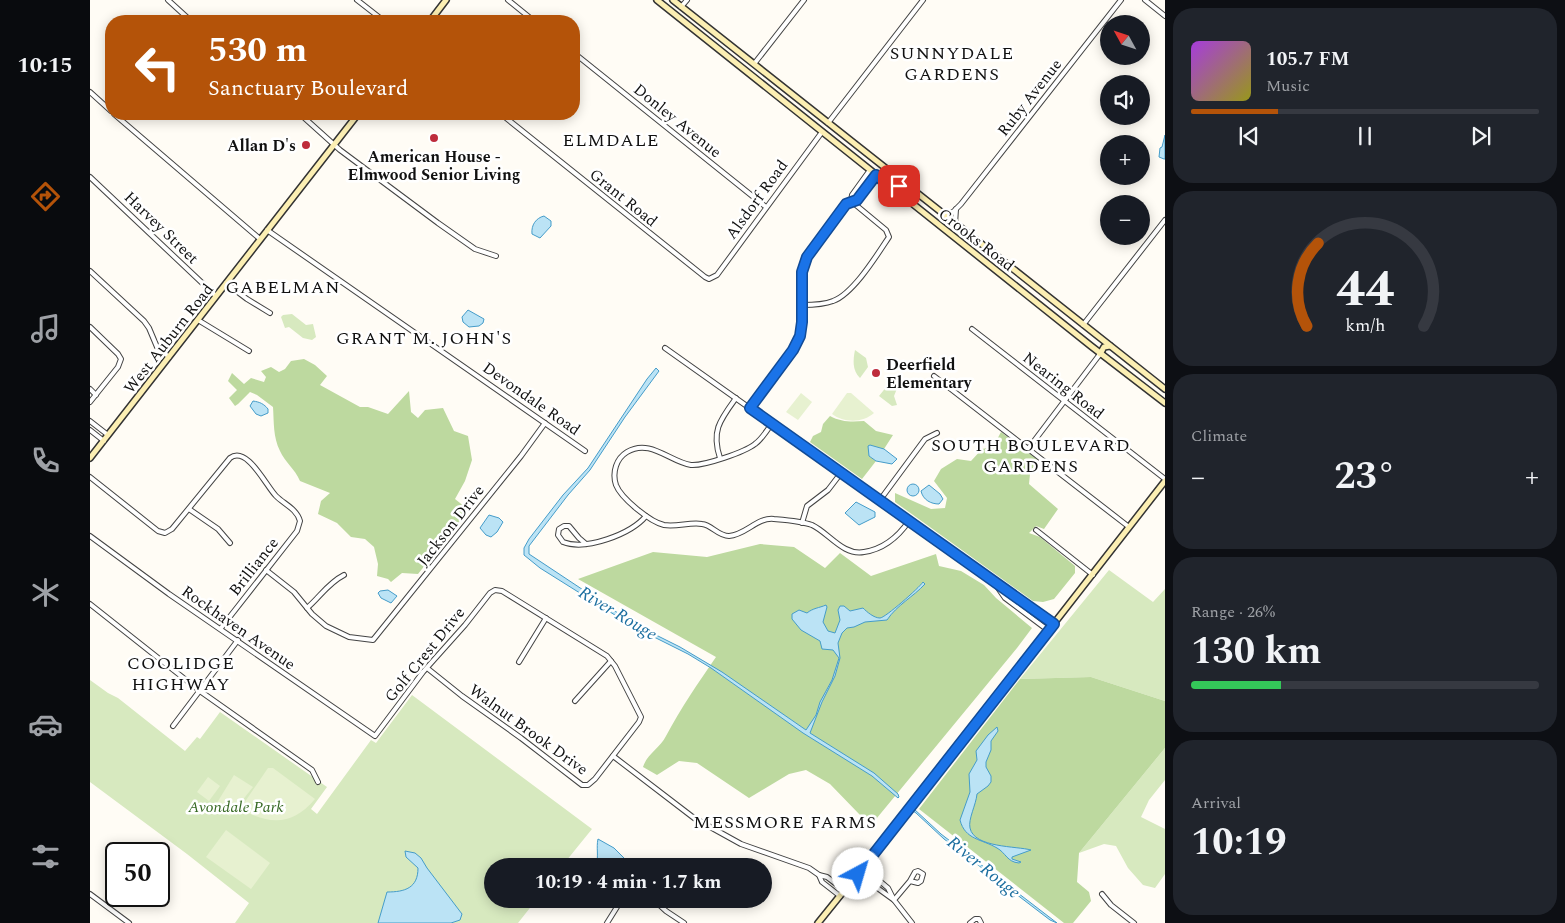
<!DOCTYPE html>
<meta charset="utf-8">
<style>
:root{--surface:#171b24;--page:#20242c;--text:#f1f3f6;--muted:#9ea1a6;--line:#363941;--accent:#b45309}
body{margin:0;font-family:Spectral,serif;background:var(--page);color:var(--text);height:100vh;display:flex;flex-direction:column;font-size:19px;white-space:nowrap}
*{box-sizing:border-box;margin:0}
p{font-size:16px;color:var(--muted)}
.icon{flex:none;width:28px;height:28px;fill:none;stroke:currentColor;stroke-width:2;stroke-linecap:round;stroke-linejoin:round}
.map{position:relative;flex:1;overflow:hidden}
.panel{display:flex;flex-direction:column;gap:8px;padding:8px;background:#0d0f14;width:400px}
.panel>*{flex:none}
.hud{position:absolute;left:15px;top:15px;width:475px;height:105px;border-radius:20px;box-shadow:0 2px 12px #0003;background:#b45309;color:#fff;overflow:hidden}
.needle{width:32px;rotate:310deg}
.controls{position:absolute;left:1010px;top:15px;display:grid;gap:10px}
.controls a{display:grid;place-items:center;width:50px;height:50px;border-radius:50%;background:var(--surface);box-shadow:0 2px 12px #0003;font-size:25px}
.speed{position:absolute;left:15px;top:842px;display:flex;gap:10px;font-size:25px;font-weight:700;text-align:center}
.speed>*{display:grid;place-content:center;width:65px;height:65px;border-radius:50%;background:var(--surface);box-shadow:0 2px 12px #0003;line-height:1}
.speed .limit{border:2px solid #111;border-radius:8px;background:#fff;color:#111}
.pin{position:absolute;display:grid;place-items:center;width:42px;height:42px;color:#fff;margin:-21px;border-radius:10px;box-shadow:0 2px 8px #0006}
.me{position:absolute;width:55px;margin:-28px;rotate:39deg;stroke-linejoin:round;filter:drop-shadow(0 0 4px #0008)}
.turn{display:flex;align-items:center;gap:18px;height:105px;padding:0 20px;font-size:22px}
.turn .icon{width:65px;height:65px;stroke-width:2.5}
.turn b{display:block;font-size:35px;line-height:42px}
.big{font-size:38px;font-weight:700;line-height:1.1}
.panel .tile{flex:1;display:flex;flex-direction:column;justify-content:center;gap:8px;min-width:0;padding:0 18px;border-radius:20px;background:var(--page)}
.panel .dial{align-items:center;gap:0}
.dial svg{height:130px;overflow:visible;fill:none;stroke:var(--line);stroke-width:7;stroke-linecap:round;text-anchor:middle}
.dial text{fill:var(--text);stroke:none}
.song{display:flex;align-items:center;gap:15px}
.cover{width:60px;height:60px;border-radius:8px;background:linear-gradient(135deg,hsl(280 70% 55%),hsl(60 70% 35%))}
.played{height:5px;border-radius:2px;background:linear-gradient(90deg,var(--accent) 25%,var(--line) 25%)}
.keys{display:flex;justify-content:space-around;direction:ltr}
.heat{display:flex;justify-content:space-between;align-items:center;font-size:28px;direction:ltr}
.charge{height:8px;border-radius:4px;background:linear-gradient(90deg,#34c759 26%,var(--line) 0)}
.trip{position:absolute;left:394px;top:858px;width:288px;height:50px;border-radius:25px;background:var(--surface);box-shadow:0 2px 12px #0003;font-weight:700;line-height:50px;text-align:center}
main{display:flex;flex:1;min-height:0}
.tabs{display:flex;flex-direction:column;width:90px;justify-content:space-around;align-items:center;background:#090b0e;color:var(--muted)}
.tabs .icon{width:35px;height:35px}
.tabs .current{color:var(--accent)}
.tabs b{font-size:22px;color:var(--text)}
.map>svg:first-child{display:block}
</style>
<main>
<nav class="tabs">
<b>10:15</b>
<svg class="icon current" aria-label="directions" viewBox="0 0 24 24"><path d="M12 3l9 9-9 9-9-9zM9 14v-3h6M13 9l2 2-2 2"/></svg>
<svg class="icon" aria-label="music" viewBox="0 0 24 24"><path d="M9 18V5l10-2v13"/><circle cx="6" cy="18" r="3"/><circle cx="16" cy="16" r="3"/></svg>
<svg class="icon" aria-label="phone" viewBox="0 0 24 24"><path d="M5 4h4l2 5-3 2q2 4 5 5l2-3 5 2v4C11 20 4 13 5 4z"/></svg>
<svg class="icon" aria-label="climate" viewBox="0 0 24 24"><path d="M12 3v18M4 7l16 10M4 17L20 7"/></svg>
<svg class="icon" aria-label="car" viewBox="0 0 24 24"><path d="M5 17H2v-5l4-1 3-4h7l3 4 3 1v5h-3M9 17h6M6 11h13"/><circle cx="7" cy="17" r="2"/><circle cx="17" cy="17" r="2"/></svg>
<svg class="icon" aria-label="filters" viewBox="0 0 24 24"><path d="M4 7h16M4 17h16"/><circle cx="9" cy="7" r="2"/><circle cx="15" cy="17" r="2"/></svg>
</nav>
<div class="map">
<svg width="1075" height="923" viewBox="0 0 1075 923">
<rect width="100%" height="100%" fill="#fffcf5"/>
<!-- green -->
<g fill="#d7e9bf">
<polygon points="202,314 216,325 223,324 226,337 222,340 213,338 199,327 195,328 191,317 193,315"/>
<path d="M765 350 776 358 778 367 770 378C762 370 763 360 765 350Z"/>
<polygon points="807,380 808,386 804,396 807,405 802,406 789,396 801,381"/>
<polygon points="1019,570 1063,602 1075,589 1075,701 1001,677 930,679"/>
<polygon points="0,680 18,693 28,698 95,751 107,737 110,739 130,712 237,787 221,809 227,814 281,740 286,743 322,695 502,829 472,866 402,866 402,899 447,899 428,923 145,923 159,903 97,854 0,782"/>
<polygon points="1075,748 1075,780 1059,800 1051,817 1075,829 1075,874 1065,888 1053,885 1038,868 1026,846 1014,844 989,853"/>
</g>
<!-- forest -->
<g fill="#bdd99f">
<path d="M214 359 225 365 237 376 230 385 270 407H278L298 414 319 391 321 412 328 418 335 410 353 408 364 431 378 436 382 460 375 481 365 499 375 507 374 516 328 574 312 573 301 582 298 579 287 576 288 564 284 547 275 539 261 537 247 523 228 514 231 501 240 493 210 481C205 469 195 462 190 451 183 437 184 422 183 407L167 395 160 392 148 404 145 406 139 398 147 390 138 381 142 373 154 384 161 378 174 382 176 377 171 371 181 367 189 372 195 369 201 361Z"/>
<path d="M740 416C751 422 761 422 774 421L786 431 803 435 794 449 787 448 779 456 786 461 772 479 720 442 723 436 731 432 733 424Z"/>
<polygon points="911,432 947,459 940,474 939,484 968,509 954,529 946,526 939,533 950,537 985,566 985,573 964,599 953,602 943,601 805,502 805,493 841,509 855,508 857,498 844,481 851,469 867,459 881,461 892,449 903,447"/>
<path d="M670 544 704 547 735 568 750 553 781 576 846 554 849 566 871 571 894 585 906 598 942 628 927 648 782 824 770 815 740 784 716 770 699 774 659 798 607 763 589 761 567 775 553 767C557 754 570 748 576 736 591 708 608 683 626 657L488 579 563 552 617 557Z"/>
<polygon points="1001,677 1075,701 1075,748 989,853 987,882 999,892 1001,901 983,923 974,923 829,809 930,679"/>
</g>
<!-- pitch -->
<g fill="#e7f1d0">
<polygon points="711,393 722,402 708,420 696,412"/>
<path d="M757 393H761L784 413C773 423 754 423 742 414Z"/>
<path d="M178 768H183L225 799C202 826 180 825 150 809Z"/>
<polygon points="144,775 163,787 140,816 125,806"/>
<polygon points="118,777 130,786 119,801 107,792"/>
<polygon points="136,830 180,863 161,889 116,857"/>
</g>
<!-- water -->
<g fill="#bbe3f5" stroke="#459cc9">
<polygon points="1075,135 1075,159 1074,159 1069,157 1070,148 1072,147"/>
<path d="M454 216 461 221V226L450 238 442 234C441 225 446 218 454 216Z"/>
<polygon points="378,310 394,319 393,323 389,326 379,327 373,322 372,317"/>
<path d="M566 368 569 371 535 417 500 470 478 495 439 546V554L546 625 590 647 632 672 716 730 726 715 730 702 742 680 749 658 743 650 732 649 730 641 711 630 702 619V614L709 610 717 613C723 608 729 608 736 605L737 607 733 622 738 631 745 633 750 620 748 610 750 606H754L760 611 773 608C777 612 784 618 790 618 795 618 829 588 833 582L835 584C823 597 807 605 797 620L775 622 764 627 757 628 752 633 748 643 750 658 745 676 732 702 720 733 784 773 808 794 809 797 808 798 782 776 713 733 621 668 598 654 544 627 450 568 434 555V548L439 539 473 495 498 468 557 379Z"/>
<path d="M163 401C170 402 174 404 178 409V413L171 416 166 414 160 406Z"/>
<polygon points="780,445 794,449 807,459 802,464 786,461 779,456 778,446"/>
<circle cx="823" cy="490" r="6"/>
<path d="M839 485 850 494 853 499 849 504C841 504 833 500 831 491Z"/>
<polygon points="766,502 785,512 785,517 769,525 755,513"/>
<polygon points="399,515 409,518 413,522 407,532 401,537 396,535 390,528"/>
<polygon points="298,590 307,596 301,603 291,598 288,593 290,591"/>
<path d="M907 727 908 731 901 741V750L896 762V767L901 776V782L898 786 887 794C886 805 878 819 880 828 884 848 927 846 941 850L922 857V859L931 862 929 863C917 862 916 853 907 848 892 839 875 840 870 820L880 792 879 774 887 760 886 751 898 735Z"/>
<polygon points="824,809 851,834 967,923 960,920 854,839 826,813 823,811"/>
<path d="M508 839 524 848 534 858 528 866H507L506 865C509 856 506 848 508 839Z"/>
<path d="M315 851 325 853 331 858 337 868 372 914 370 920 361 923H288L297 892C315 892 328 888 328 868L316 857Z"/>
</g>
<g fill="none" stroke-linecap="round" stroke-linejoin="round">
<defs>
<g id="street">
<polyline points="78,0 101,21"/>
<polyline points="267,0 294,21"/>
<polyline points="418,0 444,21"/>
<polyline points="1055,0 1075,16"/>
<polyline points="591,7 597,0"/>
<polyline points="484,53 676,207"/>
<polyline points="664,64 714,0"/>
<polyline points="0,92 21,111"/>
<polyline points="24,114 170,239"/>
<polyline points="210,114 250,150 348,223 385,249 406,256"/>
<polyline points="411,114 615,277 619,279 627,275 732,132"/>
<polyline points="738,123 833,0"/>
<polyline points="0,177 126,296"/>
<polyline points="761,201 762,195 780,170"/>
<polyline points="853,214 863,212 871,204 1031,0"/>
<polyline points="865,224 866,209"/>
<polyline points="177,230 495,451"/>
<polyline points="0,271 54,321 59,328 67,347 79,357"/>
<polyline points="136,283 157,299 180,313"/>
<path d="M712 305C722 305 733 305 743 301 763 294 787 255 799 237L796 230 761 201"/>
<polyline points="108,320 159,351"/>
<polyline points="993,325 1075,220"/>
<polyline points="0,327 28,354 31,359 28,367 0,402"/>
<polyline points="882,329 1075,479"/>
<polyline points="575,348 964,624"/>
<polyline points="844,376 1039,527"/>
<polyline points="0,389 6,395"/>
<polyline points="660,408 703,350 710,336 712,322 712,272 717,257 756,204 767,200 786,175"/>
<polyline points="0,421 18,435"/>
<path d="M682 423C677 431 672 439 665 444 655 452 614 466 601 465 580 462 560 438 537 452 532 455 528 460 526 466 524 472 524 479 526 485 531 498 560 522 574 525 587 527 600 522 612 524 622 525 628 536 639 536 656 535 667 517 684 519 696 520 711 521 722 525 739 533 753 556 774 552 794 549 808 537 819 521"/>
<polyline points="0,430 14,441"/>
<polyline points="938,449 1010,354"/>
<path d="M630 458C621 431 630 420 646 398"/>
<path d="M0 477 68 531 75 533 82 529 140 458C157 445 176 486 186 496 194 504 207 509 210 521L207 531 131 628"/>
<polyline points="790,500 835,439 847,433"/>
<polyline points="99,509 128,529 140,543"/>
<polyline points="712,523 717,506 738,490 751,473"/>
<polyline points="946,530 1003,575"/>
<polyline points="0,536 79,594 285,736 333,672 375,625 400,593 405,590 412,591 517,656 525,666 551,717 549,722 505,779 498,785 492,785 431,738 372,696 337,668"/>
<path d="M496 544 489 538 479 526H474L469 529 468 535 473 542C496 551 541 534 556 516"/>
<polyline points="176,570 204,592 222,614 236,626 259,637 283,640 431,456 455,423"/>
<polyline points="904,582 915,598 959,631"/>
<polyline points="0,604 110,691 222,770 228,782"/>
<path d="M217 608C230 597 238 583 254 575"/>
<polyline points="429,662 456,618"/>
<polyline points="485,701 521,661"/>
<polyline points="83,726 148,640"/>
<polyline points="523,756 604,818 651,844 719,868 729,875 732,882 750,896"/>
<polyline points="768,874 804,900 798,888 773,867"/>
<polyline points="729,875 737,877 754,890"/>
<polyline points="820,881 825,872 828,871 833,874 831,881 828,883 820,881 804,900 822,923"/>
<polyline points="0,894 39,923"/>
<polyline points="1012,894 1021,905 1044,923"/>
<polyline points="563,899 576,911 594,923"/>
<polyline points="517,923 532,899"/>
<polyline points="880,923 885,919 889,919 891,923"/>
</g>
<g id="secondary">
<polyline points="567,0 1001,346 1075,403"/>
<polyline points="583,0 1075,389"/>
<polyline points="340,21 356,0"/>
<polyline points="1010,354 1014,347 1020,346"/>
<polyline points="0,458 268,114"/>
<polyline points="728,923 807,825 1075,481"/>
</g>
</defs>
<!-- street casing -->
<use href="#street" stroke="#444" stroke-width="6"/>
<!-- secondary casing -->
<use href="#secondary" stroke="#333" stroke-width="8"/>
<!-- street -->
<use href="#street" stroke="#fff" stroke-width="4"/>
<!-- secondary -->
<use href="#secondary" stroke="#fcefb3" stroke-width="5"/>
</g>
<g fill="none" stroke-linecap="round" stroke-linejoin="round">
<defs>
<path id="route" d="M768 874 964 624 660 408 703 350 710 336 712 322V272L717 257 756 204 767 200 786 175C793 180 800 190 809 186"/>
</defs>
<!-- route casing -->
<use href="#route" stroke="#114b97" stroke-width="12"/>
<!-- route -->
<use href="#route" stroke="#1a73e8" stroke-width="9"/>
</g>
<!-- markers -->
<g fill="#be2c3c" stroke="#fff" stroke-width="2">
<circle cx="344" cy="138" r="5"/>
<circle cx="216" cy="145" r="5"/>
<circle cx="786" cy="373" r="5"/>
</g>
<g text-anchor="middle" stroke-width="5" stroke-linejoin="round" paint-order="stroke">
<!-- street labels -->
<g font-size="16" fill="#111" stroke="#fff">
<text transform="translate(939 97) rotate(-52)" y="6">Ruby Avenue</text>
<text transform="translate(588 120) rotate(39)" y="6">Donley Avenue</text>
<text transform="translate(534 197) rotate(39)" y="6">Grant Road</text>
<text transform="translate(666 199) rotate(-54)" y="6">Alsdorf Road</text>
<text transform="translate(72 227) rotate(44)" y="6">Harvey Street</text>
<text transform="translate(887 239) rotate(38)" y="6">Crooks Road</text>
<text transform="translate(78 338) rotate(-52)" y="6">West Auburn Road</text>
<text transform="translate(974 385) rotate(38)" y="6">Nearing Road</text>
<text transform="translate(442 398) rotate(35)" y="6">Devondale Road</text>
<text transform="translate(360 525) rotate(-52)" y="6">Jackson Drive</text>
<text transform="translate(163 566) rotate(-52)" y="6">Brilliance</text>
<text transform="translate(149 627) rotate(35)" y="6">Rockhaven Avenue</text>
<text transform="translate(334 654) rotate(-51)" y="6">Golf Crest Drive</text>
<text transform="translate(439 729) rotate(36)" y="6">Walnut Brook Drive</text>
</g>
<!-- poi labels -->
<g font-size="16" font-weight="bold" fill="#111" stroke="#fff" text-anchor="end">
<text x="206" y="151">Allan D's</text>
<text x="344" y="162" text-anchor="middle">American House -<tspan x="344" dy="18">Elmwood Senior Living</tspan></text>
<text x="796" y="370" text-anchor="start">Deerfield<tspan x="796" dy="18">Elementary</tspan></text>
</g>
<!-- park labels -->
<g font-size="16" font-style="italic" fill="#356822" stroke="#fff">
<text x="146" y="812">Avondale Park</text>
</g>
<!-- neighbourhood labels -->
<g font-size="18" letter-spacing="1" fill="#111" stroke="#fff">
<text x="862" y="59">SUNNYDALE<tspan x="862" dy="21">GARDENS</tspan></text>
<text x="521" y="146">ELMDALE</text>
<text x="193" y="293">GABELMAN</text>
<text x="334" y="344">GRANT M. JOHN'S</text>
<text x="941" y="451">SOUTH BOULEVARD<tspan x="941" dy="21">GARDENS</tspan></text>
<text x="91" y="669">COOLIDGE<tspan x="91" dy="21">HIGHWAY</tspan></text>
<text x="695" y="828">MESSMORE FARMS</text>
</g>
<!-- water labels -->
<g font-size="18" font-style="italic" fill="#1d6fa0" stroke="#fff">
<text transform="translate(528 613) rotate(31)" y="6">River Rouge</text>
<text transform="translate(894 867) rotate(39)" y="6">River Rouge</text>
</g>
</g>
</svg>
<div class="controls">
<a><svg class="needle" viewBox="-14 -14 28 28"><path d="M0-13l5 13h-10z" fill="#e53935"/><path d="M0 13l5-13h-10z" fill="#9ea1a6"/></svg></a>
<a><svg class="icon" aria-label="sound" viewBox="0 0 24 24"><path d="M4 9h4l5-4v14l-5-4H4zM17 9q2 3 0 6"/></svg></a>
<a>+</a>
<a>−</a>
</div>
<div class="speed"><div class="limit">50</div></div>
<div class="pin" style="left:809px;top:186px;background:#d93025"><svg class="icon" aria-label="arrive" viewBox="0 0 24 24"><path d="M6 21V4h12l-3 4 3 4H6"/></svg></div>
<svg class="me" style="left:768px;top:874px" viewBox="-20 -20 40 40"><circle r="19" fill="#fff"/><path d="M0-13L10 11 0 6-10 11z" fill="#1a73e8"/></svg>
<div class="trip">10:19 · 4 min · 1.7 km</div>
<div class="hud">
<div class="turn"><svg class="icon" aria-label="left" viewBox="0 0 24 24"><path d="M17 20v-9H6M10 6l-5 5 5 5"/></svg><div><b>530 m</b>Sanctuary Boulevard</div></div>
</div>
</div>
<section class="panel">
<div class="tile">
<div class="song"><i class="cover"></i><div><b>105.7 FM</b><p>Music</p></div></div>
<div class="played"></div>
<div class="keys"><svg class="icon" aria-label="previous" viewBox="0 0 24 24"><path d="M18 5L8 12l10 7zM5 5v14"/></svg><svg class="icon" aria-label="pause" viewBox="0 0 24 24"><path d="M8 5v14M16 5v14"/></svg><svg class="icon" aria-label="next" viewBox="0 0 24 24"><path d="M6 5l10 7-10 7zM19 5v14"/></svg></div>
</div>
<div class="tile dial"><svg viewBox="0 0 100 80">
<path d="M14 69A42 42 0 1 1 86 69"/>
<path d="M14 69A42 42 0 0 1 21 18" stroke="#b45309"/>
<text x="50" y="56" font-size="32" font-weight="700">44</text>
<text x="50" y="72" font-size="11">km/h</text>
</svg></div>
<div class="tile"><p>Climate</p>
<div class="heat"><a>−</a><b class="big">23°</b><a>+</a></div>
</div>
<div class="tile"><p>Range · 26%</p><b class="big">130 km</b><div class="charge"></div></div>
<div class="tile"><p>Arrival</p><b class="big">10:19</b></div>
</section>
</main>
